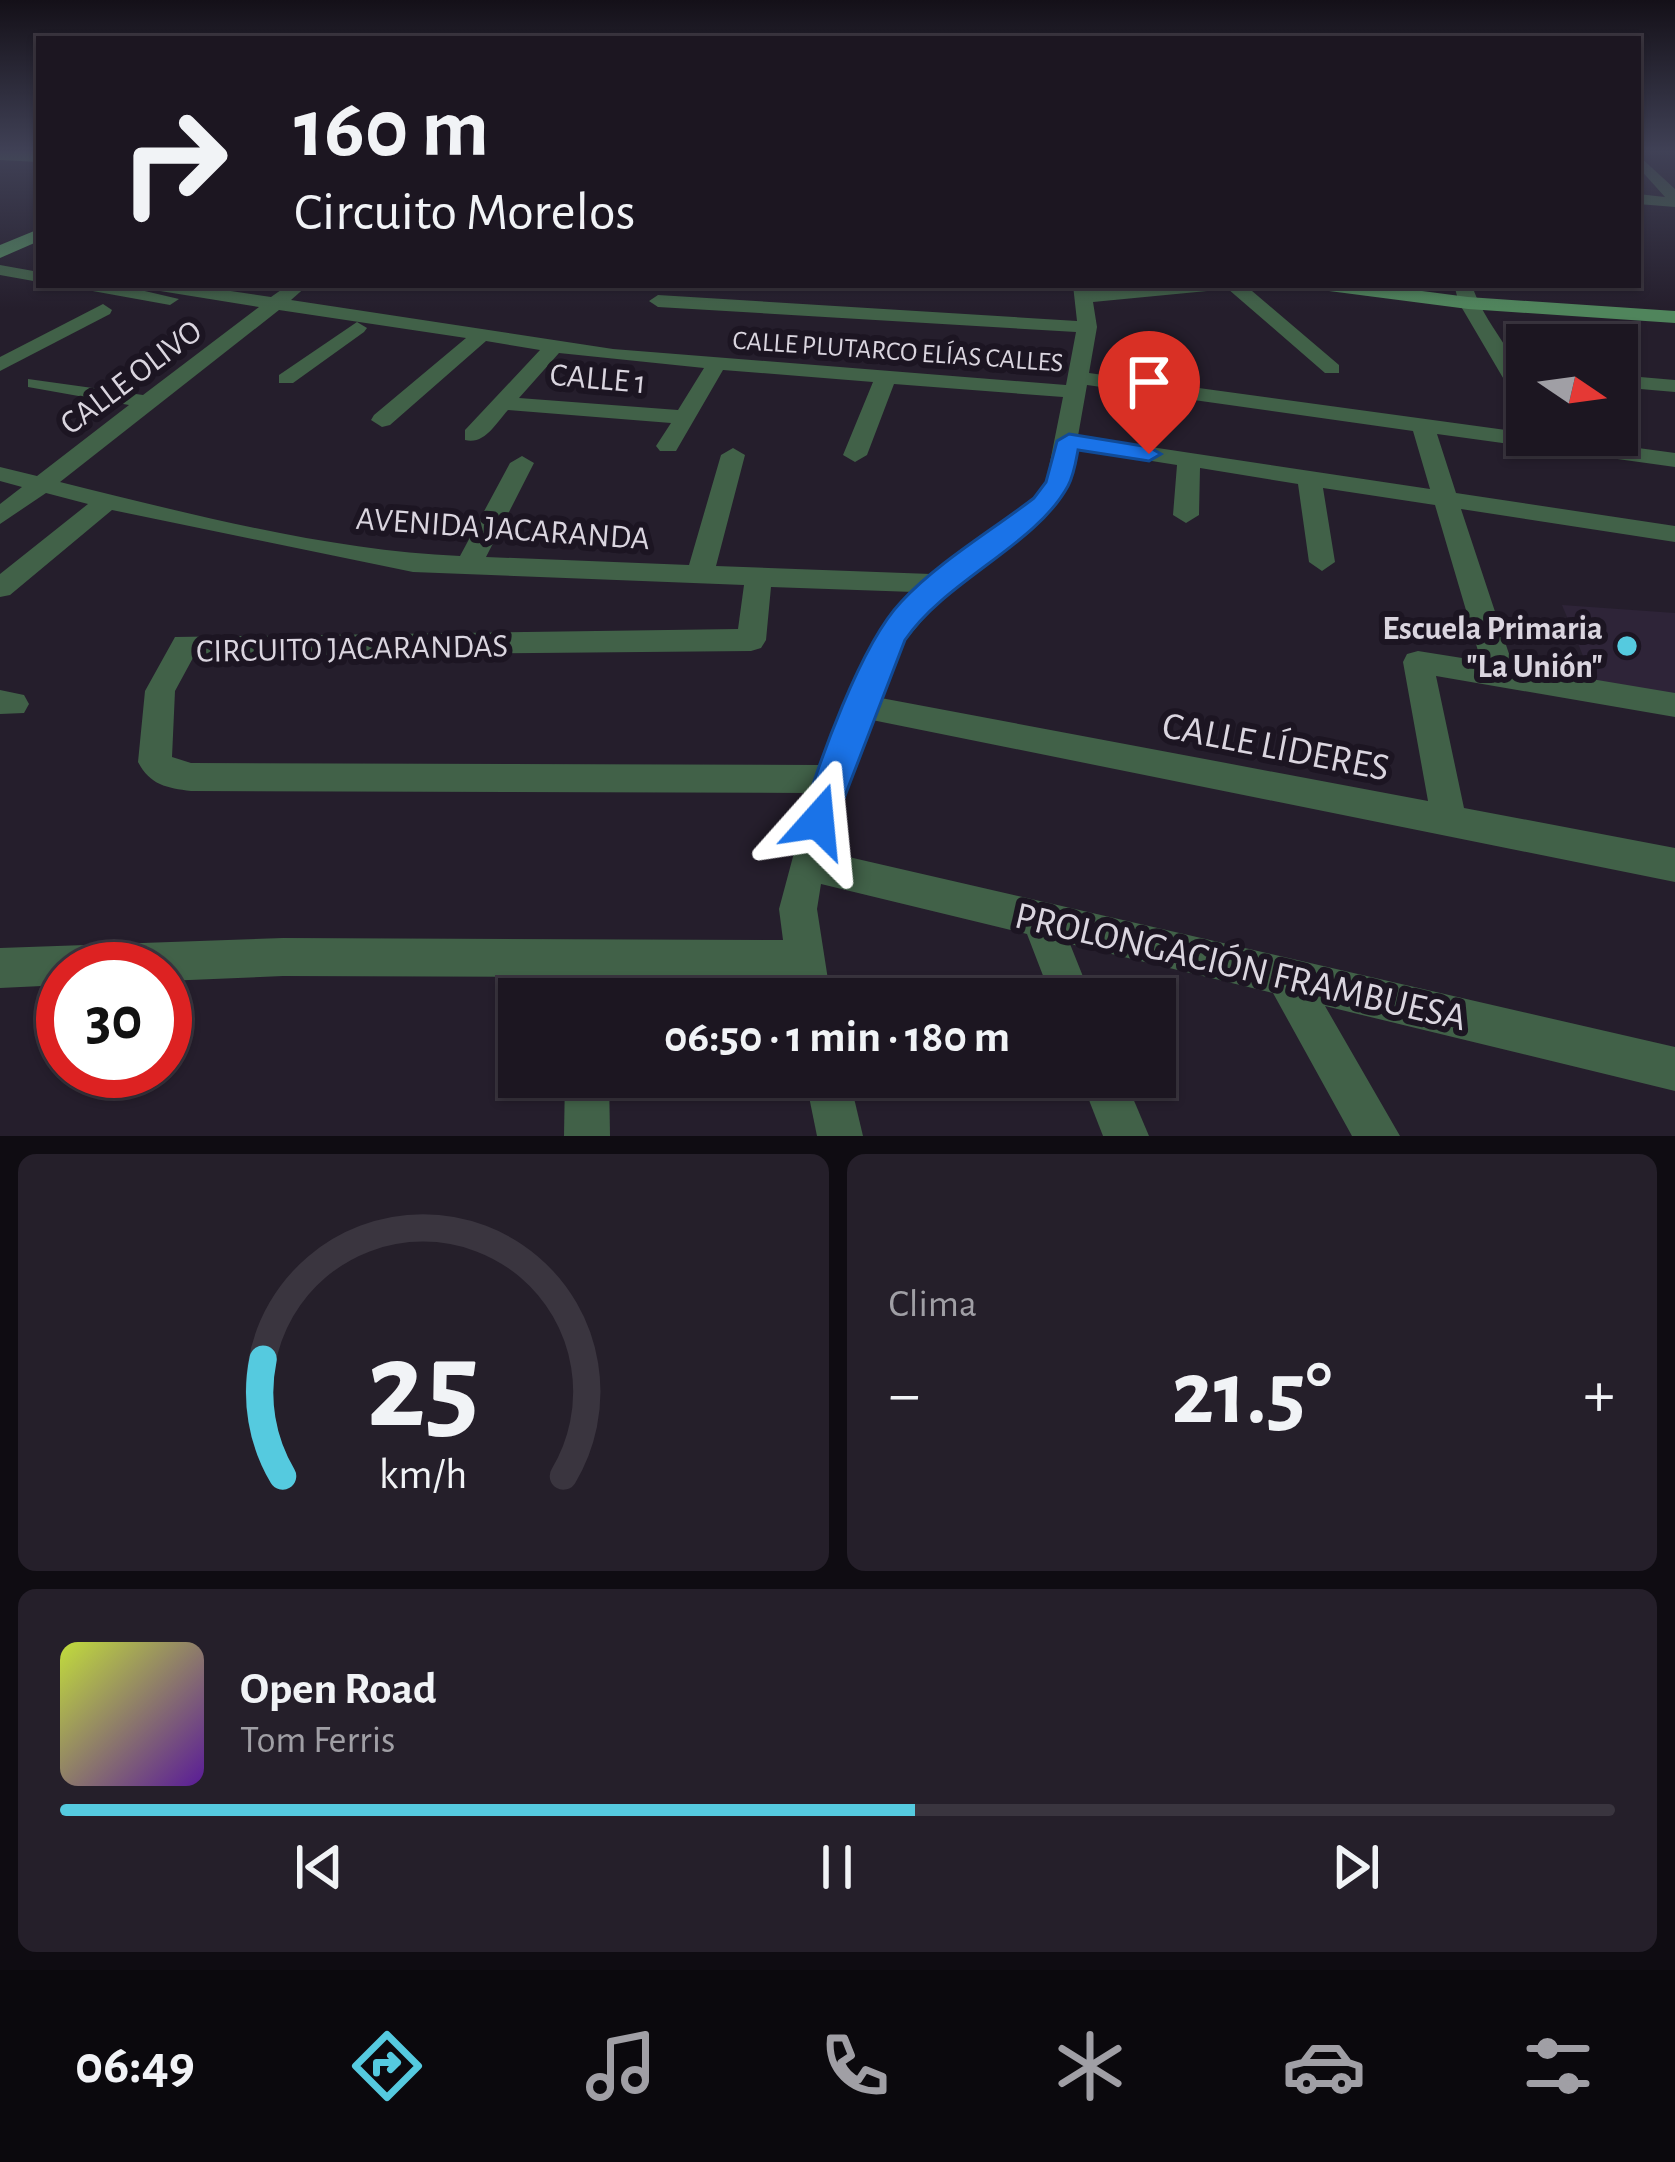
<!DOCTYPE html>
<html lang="es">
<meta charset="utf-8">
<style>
:root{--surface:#1c1621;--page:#251f2a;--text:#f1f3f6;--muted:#a09fa5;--line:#3a353f;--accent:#55cadf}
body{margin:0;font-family:"Alegreya Sans",sans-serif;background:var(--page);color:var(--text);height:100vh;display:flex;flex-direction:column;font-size:45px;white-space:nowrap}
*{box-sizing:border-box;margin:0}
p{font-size:39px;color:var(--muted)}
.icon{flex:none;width:66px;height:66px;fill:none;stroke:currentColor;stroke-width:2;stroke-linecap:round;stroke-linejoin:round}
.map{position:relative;height:1136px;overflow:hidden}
.sheet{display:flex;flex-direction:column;gap:18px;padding:18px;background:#0f0c12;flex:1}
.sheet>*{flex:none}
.hud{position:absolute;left:36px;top:36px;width:1605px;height:252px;border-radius:0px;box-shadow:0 3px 9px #0004,0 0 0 3px var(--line);background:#1c1621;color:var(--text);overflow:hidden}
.needle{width:78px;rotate:103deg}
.controls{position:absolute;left:1506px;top:324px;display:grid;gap:24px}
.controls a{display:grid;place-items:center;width:132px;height:132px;border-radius:0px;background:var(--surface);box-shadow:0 3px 9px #0004,0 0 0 3px var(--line);font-size:60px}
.speed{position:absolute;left:36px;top:942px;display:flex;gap:24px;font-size:60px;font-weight:700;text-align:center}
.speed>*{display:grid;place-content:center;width:156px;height:156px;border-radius:50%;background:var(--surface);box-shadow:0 3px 9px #0004,0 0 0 3px var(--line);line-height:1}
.speed .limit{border:18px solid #d22;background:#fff;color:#111}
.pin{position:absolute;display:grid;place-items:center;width:102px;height:102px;color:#fff;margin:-123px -51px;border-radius:50% 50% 50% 0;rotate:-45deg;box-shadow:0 0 12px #0007}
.pin .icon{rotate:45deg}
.me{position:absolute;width:132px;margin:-66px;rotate:18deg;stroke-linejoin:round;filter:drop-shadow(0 0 9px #0008)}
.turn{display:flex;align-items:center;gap:42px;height:252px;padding:0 60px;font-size:54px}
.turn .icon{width:156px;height:156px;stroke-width:2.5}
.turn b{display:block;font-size:84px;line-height:102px}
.big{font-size:90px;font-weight:700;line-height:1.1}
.sheet .widget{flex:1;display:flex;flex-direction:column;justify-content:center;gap:18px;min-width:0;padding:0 42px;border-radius:18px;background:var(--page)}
.sheet .dial{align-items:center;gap:0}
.dial svg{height:312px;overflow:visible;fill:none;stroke:var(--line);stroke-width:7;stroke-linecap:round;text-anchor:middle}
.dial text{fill:var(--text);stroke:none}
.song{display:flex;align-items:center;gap:36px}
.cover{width:144px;height:144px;border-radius:18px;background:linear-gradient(135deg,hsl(70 70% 55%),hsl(270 70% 35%))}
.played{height:12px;border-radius:6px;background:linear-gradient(90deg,var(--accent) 55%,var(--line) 55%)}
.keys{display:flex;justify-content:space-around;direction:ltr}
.heat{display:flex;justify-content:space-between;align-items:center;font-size:66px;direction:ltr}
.sheet .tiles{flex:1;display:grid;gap:18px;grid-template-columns:1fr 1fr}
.widget:last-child{grid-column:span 2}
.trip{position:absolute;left:498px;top:978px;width:678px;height:120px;border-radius:0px;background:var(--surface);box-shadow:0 3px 9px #0004,0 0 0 3px var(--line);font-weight:700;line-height:120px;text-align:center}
.tabs{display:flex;height:192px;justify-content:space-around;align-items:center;background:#0b090d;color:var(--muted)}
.tabs .icon{width:84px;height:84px}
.tabs .selected{color:var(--accent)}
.tabs b{font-size:54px;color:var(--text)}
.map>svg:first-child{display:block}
</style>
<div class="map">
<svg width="1675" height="1136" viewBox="0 0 1675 1136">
<rect width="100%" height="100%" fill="#251e2c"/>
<!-- built -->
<polygon fill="#2e2438" points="1562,605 1675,613 1675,694 1593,680"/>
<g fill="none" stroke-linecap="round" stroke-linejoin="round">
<!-- street -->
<g fill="#416148" fill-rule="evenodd">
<polygon points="1638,155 1675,189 1675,207 1638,204 1638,194 1665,197 1638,167"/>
<polygon points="0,265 39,272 39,282 0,275"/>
<polygon points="78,285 119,285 179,299 170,305 87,290"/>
<path d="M145 285H190L271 297 288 285H308L291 300 613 349 1066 385 1076 332 658 307 649 301 658 295 1077 321 1073 285H1091L1092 291 1245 285 1339 365V373H1325L1228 289 1093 302 1097 327 1089 373 1675 453V467L1437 434 1456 493 1675 526V542L1461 509 1513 666 1675 693V717L1436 676 1464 808 1675 848V882L872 720 848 779 827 852 1675 1047V1091L1325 1006 1400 1136H1352L1273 993 1070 944 1092 999H1052L1027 934 821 884 817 909 831 999H791L788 978H607V999H567V977L283 976 165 981V969H63V985L0 988V948L283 938 783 940 779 909 810 793 191 791C167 788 150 785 138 762L145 691 175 637 738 629 744 585 413 572 112 510 10 595 0 597V574L88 504 46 493 0 524V504L22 487 0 481V467L37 476 129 405 28 387V379L143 395 259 307 154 290ZM279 310 466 338 374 415 371 420 382 427 390 425 486 341 540 350 465 430V440C485 445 496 423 508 410L671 423 656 446 660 451H676L723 370 873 382 843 455 855 462 867 455 894 384 1063 397 1046 482 1034 498 931 574 716 566 745 455 733 448 721 455 689 565 486 557 534 463 522 456 510 463 460 556C330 551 186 513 60 482ZM559 353 704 368 678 410 519 398ZM1087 385 1413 431 1430 489 1078 436ZM1076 449 1177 465 1173 515 1186 523 1199 515 1200 468 1298 484 1309 562 1322 571 1335 562 1323 488 1435 505 1481 661 1418 651 1407 654 1403 662 1428 801 881 698 905 641 947 591 1052 508 1070 483ZM771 587 914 592 877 636 820 765 191 763 172 757 175 691 194 656 751 651 761 648 766 640Z"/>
<path d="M1454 285H1472C1485 329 1527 360 1527 406L1516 400 1459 303Z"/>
<polygon points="103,304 112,310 110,314 0,371 0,357"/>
<polygon points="357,322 367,328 364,332 293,383 279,383 279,375"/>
<polygon points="1617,375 1675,380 1675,392 1617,387"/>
<polygon points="0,690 24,695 29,704 24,713 0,714"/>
<polygon points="565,1077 609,1077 610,1136 564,1136"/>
<polygon points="805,1077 849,1077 863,1136 817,1136"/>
<polygon points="1080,1077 1124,1077 1149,1136 1103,1136"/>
</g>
<!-- secondary -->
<g fill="#50855c" fill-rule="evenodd">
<polygon points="0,150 39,152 39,162 0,160"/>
<polygon points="39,229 39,241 0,258 0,245"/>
<polygon points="1319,285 1376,285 1468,297 1675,311 1675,323 1468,309 1329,291"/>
</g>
</g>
<!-- sky -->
<linearGradient id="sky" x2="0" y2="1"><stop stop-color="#141018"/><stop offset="0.49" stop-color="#404156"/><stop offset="1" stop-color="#404156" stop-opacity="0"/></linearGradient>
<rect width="1675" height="309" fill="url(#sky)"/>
<!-- route -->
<path fill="#1a73e8" stroke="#114b97" stroke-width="3" d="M1069 434 1149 447 1161 454 1149 461 1078 450C1076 461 1074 475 1068 486 1036 545 946 580 905 640L831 832 818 837 806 832 801 821C819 763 860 645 901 602 938 562 991 531 1034 498L1046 482 1057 441Z"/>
<!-- markers -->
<circle fill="#55cadf" stroke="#1c1522" stroke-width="4.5" cx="1627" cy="646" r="12"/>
<g text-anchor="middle" stroke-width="12" stroke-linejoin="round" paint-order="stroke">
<!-- far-street labels -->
<g font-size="27" fill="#dad5df" stroke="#1c1522">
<text transform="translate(898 351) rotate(4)" y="9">CALLE PLUTARCO ELÍAS CALLES</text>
</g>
<!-- street labels -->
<g font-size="33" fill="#dad5df" stroke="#1c1522">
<text transform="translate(130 376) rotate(-37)" y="12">CALLE OLIVO</text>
<text transform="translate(598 377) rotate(5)" y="12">CALLE 1</text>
<text transform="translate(503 527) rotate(4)" y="12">AVENIDA JACARANDA</text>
<text transform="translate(352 647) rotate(-1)" y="12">CIRCUITO JACARANDAS</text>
</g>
<!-- poi labels -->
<g font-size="33" font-weight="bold" fill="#dad5df" stroke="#1c1522" text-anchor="end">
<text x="1603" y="639">Escuela Primaria<tspan x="1603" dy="38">"La Unión"</tspan></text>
</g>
<!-- near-street labels -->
<g font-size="39" fill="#dad5df" stroke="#1c1522">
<text transform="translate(1276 745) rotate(11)" y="14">CALLE LÍDERES</text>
<text transform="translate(1241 965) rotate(13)" y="14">PROLONGACIÓN FRAMBUESA</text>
</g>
</g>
</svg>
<div class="controls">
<a><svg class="needle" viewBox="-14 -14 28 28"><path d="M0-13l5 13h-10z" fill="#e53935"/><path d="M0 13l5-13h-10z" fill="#a09fa5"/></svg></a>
</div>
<div class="speed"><div class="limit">30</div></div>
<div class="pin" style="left:1149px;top:454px;background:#d93025"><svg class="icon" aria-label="arrive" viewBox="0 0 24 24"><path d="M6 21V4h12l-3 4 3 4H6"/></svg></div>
<svg class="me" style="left:818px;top:821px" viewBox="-20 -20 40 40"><path d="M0-17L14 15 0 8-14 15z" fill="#1a73e8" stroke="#fff" stroke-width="4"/></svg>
<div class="trip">06:50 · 1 min · 180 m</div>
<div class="hud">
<div class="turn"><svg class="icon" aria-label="right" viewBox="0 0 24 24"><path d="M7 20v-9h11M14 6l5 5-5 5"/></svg><div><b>160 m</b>Circuito Morelos</div></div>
</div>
</div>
<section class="sheet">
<div class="tiles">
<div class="widget dial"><svg viewBox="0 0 100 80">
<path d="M14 69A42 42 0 1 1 86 69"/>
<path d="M14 69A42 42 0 0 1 9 39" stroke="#55cadf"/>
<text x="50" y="56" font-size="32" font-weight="700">25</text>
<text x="50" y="72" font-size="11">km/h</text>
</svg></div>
<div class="widget"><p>Clima</p>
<div class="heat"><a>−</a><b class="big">21.5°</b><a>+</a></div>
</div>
<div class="widget">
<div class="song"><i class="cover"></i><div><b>Open Road</b><p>Tom Ferris</p></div></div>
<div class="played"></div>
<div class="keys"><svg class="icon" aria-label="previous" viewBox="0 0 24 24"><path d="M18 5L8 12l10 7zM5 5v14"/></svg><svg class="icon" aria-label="pause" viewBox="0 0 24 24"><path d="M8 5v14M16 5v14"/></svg><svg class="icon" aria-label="next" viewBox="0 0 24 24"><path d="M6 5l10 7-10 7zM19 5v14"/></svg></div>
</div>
</div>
</section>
<nav class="tabs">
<b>06:49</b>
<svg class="icon selected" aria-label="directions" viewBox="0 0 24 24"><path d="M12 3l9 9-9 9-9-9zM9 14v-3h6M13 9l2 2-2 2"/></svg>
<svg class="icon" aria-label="music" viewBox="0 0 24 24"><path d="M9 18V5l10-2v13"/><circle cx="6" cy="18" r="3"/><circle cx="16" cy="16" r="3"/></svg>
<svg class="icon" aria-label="phone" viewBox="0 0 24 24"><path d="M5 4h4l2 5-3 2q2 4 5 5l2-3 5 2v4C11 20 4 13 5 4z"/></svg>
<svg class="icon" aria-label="climate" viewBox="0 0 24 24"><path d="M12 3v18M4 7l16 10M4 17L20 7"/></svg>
<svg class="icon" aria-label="car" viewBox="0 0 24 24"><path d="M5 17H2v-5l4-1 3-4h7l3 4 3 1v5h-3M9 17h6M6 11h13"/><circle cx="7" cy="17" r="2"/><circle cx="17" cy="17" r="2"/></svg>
<svg class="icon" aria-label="filters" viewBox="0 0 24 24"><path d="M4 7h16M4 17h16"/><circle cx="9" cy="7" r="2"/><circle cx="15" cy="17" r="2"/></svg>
</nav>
